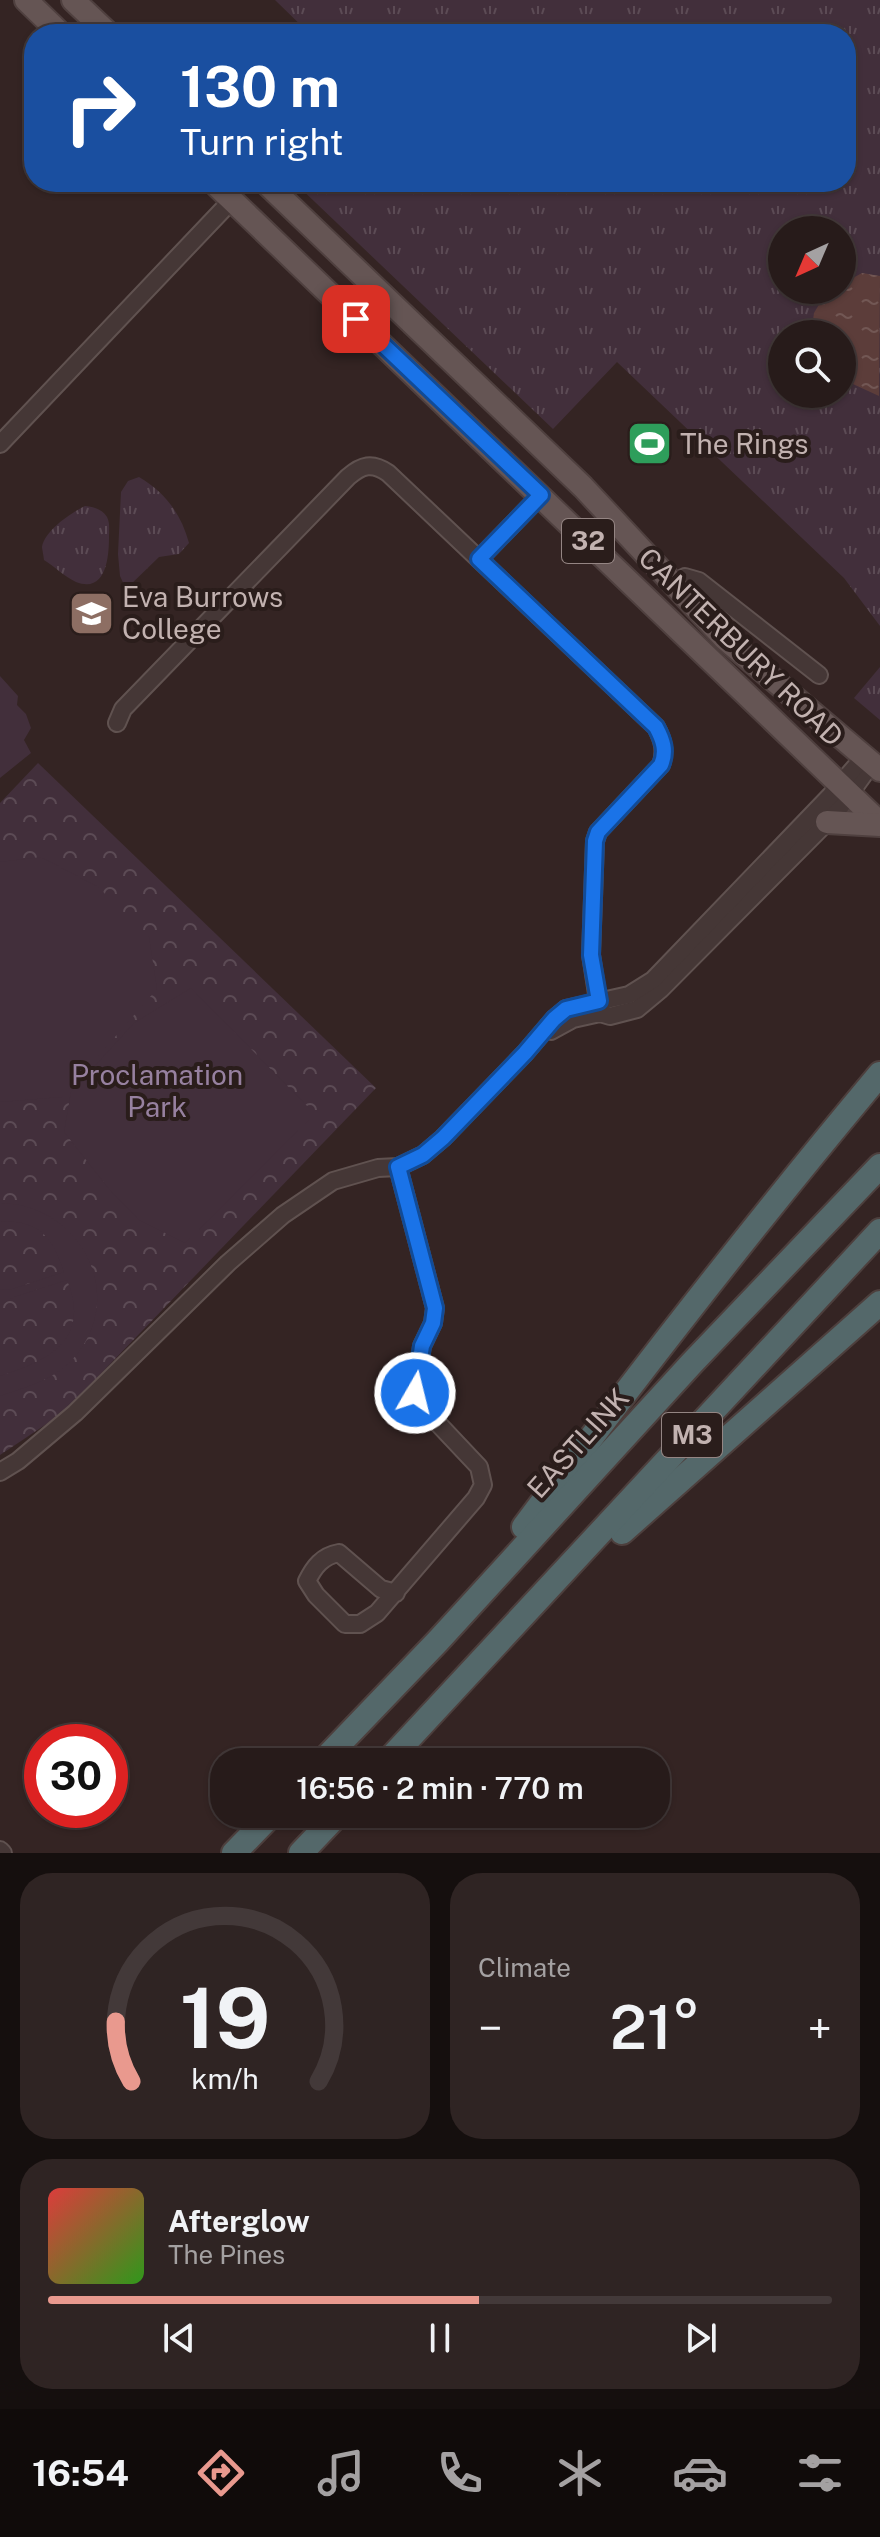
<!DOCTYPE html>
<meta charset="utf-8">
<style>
:root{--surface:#271b1a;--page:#2f2423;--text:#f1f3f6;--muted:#a4a1a2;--line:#433939;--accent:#e9998e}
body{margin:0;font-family:"Public Sans",sans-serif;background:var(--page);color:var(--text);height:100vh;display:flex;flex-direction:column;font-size:30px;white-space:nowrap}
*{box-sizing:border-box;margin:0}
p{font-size:26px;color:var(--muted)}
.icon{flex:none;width:44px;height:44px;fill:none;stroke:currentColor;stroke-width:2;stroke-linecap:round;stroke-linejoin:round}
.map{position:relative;height:1853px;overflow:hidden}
.sheet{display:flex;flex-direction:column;gap:20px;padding:20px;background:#150f0e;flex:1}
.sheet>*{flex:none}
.top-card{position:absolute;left:24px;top:24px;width:832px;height:168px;border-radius:32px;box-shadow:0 2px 6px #0004,0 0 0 2px var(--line);background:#1a4fa0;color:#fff;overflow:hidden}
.needle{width:52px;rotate:224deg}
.controls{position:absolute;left:768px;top:216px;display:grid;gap:16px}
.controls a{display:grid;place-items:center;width:88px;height:88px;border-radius:50%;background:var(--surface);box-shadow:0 2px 6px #0004,0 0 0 2px var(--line);font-size:40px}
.speed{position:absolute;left:24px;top:1724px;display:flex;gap:16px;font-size:40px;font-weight:700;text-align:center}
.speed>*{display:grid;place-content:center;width:104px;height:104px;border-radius:50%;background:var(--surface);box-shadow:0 2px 6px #0004,0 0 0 2px var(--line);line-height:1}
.speed .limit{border:12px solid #d22;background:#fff;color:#111}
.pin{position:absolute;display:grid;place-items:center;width:68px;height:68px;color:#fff;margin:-34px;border-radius:16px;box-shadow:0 4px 12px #0006}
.me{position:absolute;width:88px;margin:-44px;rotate:8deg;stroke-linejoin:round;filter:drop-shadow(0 0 6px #0008)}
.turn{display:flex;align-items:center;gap:28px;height:168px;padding:0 24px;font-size:36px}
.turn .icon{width:104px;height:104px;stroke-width:2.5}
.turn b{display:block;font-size:56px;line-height:68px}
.big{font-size:60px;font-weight:600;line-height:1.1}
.sheet .card{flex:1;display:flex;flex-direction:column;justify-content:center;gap:12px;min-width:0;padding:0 28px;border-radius:32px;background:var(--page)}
.sheet .dial{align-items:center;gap:0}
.dial svg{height:208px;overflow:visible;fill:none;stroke:var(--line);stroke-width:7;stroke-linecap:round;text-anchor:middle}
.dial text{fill:var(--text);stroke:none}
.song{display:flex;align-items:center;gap:24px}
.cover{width:96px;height:96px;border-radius:12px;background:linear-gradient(135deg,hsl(0 70% 55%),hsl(110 70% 35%))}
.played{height:8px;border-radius:4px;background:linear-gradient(90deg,var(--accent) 55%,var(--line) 55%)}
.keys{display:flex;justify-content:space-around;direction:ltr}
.heat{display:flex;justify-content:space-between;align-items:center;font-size:44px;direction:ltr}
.sheet .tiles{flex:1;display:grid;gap:20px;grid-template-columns:1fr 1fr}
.card:last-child{grid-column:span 2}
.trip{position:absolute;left:210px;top:1748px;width:460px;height:80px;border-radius:32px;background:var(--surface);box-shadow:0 2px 6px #0004,0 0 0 2px var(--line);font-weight:600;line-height:80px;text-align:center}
.dock{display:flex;height:128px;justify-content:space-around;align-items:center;background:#100b0a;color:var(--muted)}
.dock .icon{width:56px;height:56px}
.dock .on{color:var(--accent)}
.dock b{font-size:36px;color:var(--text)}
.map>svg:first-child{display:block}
</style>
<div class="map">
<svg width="880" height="1853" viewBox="0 0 880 1853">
<defs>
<pattern id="grass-tufts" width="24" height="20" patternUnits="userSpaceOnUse" patternTransform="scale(2)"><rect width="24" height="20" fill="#422f3b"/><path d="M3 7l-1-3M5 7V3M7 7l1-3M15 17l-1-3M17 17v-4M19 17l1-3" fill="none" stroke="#5c4b55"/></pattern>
<pattern id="park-crowns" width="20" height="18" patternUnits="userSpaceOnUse" patternTransform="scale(2)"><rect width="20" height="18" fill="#422f3b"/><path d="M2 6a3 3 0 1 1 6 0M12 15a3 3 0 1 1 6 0" fill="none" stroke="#5c4b55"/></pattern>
<pattern id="water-ripples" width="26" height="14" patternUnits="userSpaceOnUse" patternTransform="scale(2)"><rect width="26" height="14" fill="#5c3d3a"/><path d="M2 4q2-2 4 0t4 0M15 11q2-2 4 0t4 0" fill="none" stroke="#725754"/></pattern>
</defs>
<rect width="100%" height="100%" fill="#342423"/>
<!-- grass -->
<g fill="url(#grass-tufts)" fill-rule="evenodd">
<path d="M275 0H880V626L844 578 617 362 553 429 294 182H846V34H310ZM782 230H842V290H782ZM782 334H842V394H782Z"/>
<path d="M139 477C166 493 181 514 189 543L179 554 159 557 126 589 120 576 118 554 121 492 128 481Z"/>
<path d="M85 506C94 507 102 509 107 517 110 523 109 529 109 536 109 555 107 594 76 582 65 577 54 566 44 560 44 558 42 548 42 547 45 530 71 513 85 506Z"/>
<polygon points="880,667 880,720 854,698"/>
</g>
<!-- park -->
<polygon fill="url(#park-crowns)" points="38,763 376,1088 63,1413 0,1455 0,803"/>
<!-- pitch -->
<g fill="#422f3b">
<polygon points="0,676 18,696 17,705 26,714 31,728 24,740 31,753 0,778"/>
<polygon points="41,857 98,887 149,937 157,989 62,1097 0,1102 0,862"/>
<polygon points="191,988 309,1108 309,1120 185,1243 139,1220 109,1189 64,1132 71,1092 134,1023"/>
<path d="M0 1203C82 1204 130 1299 71 1361 51 1381 26 1387 0 1396V1376C50 1360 91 1340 67 1280L14 1297 0 1306V1290L12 1289 64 1272C52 1236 40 1221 0 1221Z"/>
</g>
<!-- water -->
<polygon fill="url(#water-ripples)" points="862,273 880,276 879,396 842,379 842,334 811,334 814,313 827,291 842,290 842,284"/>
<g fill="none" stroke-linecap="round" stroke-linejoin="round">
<defs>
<g id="minor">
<polyline points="0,444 232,200"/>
<polyline points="479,559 541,495"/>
<polyline points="672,584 685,577 699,581 819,675"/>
<path d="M117 723 123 709 348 477C362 465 372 462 388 473L656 727C663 740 666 751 661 765L598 832 595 841 591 955 600 1013"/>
<polyline points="551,1031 573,1019 600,1013 610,1016 637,1009 661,989 827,822 841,806 872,763"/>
<polyline points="0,1472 18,1461 75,1413 228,1263 283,1215 333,1181 378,1168 398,1167 423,1155 443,1138 525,1053 554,1019 566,1009 629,995 653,980 830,796 864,757"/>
<path d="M396 1593 381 1589 339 1553C322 1556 314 1567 307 1581L316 1595 345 1624H360L377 1613 476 1498 483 1485 479 1467 430 1415 415 1393 422 1346 433 1323 435 1308 398 1167"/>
<polyline points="0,1850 3,1853"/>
</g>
<g id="major">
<polyline points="26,0 61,34"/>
<polyline points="73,0 109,34"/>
<polyline points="213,182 880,823"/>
<polyline points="265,182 583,487 724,638 880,770"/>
<polyline points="827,822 880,825"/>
</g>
<g id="highway">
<path d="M524 1527C639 1373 757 1221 880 1074"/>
<polyline points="622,1532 880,1303"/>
<polyline points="322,1762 438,1641 692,1363 880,1166"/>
<polyline points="387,1762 880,1231"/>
<polyline points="234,1853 272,1814"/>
<polyline points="301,1853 338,1814"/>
</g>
</defs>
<!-- minor casing -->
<use href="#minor" stroke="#605250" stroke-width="20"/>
<!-- major casing -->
<use href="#major" stroke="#4f403f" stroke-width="26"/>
<!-- highway casing -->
<use href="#highway" stroke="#4d3f3d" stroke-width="28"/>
<!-- minor -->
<use href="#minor" stroke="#453736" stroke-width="16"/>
<!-- major -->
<use href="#major" stroke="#655554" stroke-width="22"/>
<!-- highway -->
<use href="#highway" stroke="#54686a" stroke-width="24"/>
</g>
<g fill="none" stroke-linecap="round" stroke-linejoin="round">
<defs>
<path id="route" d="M356 319 541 495 479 559 656 727C663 740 667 751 661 765L598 832 595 841 591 955 599 1001 566 1009 554 1019 525 1053 443 1138 423 1155 398 1167 435 1308 433 1323 422 1346 415 1393"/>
</defs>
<!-- route casing -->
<use href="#route" stroke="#114b97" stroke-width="20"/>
<!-- route -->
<use href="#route" stroke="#1a73e8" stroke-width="14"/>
</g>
<!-- icons -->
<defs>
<symbol id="stadium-square" viewBox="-11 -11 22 22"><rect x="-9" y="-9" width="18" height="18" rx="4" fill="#2e9e5b" stroke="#2a1d1b"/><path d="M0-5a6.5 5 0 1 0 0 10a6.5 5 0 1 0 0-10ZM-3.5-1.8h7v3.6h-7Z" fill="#fff"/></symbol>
<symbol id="university-square" viewBox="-11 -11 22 22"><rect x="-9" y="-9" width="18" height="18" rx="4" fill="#8d6e63" stroke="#2a1d1b"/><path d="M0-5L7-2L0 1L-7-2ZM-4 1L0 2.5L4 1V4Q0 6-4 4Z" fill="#fff"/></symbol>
</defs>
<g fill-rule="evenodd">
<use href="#stadium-square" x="624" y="418" width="51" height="51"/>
<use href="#university-square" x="66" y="588" width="51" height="51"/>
</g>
<g text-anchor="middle" stroke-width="8" stroke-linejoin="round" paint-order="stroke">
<!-- shield labels -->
<g fill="#2a1d1b" stroke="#948583" stroke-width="2">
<rect x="562" y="519" width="52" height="44" rx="6"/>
<rect x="662" y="1413" width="60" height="44" rx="6"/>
</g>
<g font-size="26" font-weight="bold" fill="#c2b2b0">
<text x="588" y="550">32</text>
<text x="692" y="1444">M3</text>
</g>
<!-- poi labels -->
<g font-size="28" fill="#c2b2b0" stroke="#2a1d1b" text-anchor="start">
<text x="680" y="454">The Rings</text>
<text x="122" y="607">Eva Burrows<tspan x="122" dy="32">College</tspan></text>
</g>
<!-- street labels -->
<g font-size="28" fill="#c2b2b0" stroke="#2a1d1b">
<text transform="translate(741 647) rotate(44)" y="10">CANTERBURY ROAD</text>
<text transform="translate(578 1443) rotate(-48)" y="10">EASTLINK</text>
</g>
<!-- park labels -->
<g font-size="28" fill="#9781a0" stroke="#2a1d1b">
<text x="157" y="1085">Proclamation<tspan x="157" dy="32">Park</tspan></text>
</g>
</g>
</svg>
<div class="controls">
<a><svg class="needle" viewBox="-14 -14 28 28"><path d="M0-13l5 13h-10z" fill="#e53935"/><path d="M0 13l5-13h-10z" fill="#a4a1a2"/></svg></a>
<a><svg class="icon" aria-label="search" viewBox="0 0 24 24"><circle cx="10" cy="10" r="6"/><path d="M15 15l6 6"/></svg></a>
</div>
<div class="speed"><div class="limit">30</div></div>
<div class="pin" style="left:356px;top:319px;background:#d93025"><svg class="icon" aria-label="arrive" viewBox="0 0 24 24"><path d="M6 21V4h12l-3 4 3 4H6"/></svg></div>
<svg class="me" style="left:415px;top:1393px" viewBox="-20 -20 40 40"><circle r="17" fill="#1a73e8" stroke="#fff" stroke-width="3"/><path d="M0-11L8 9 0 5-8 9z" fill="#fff"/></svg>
<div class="trip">16:56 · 2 min · 770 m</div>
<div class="top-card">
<div class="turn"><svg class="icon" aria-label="right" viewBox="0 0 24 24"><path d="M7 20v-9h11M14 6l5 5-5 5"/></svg><div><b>130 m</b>Turn right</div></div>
</div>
</div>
<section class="sheet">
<div class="tiles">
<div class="card dial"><svg viewBox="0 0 100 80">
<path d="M14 69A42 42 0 1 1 86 69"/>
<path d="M14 69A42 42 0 0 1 8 46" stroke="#e9998e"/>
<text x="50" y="56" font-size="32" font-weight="700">19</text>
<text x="50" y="72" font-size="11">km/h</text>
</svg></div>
<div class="card"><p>Climate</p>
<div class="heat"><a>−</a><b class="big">21°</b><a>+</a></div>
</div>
<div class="card">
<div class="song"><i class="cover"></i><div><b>Afterglow</b><p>The Pines</p></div></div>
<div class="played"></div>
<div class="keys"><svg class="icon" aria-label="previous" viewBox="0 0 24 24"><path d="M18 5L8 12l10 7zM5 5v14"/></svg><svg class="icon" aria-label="pause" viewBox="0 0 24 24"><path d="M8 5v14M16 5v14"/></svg><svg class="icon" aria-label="next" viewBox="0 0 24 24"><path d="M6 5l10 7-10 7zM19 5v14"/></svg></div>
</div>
</div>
</section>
<nav class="dock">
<b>16:54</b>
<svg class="icon on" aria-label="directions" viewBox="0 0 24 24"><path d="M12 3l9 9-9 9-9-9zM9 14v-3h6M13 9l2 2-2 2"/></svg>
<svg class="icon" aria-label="music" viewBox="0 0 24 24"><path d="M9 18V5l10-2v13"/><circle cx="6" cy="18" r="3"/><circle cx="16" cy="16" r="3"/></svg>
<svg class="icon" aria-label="phone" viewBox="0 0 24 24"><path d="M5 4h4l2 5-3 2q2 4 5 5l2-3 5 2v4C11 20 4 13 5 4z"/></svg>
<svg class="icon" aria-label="climate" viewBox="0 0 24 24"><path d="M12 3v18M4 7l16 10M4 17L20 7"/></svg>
<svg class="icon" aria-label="car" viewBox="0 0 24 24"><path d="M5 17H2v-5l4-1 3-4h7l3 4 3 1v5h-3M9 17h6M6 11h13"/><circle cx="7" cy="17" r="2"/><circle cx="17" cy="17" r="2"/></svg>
<svg class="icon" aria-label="filters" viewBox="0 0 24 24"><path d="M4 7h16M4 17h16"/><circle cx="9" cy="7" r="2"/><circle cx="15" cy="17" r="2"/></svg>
</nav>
